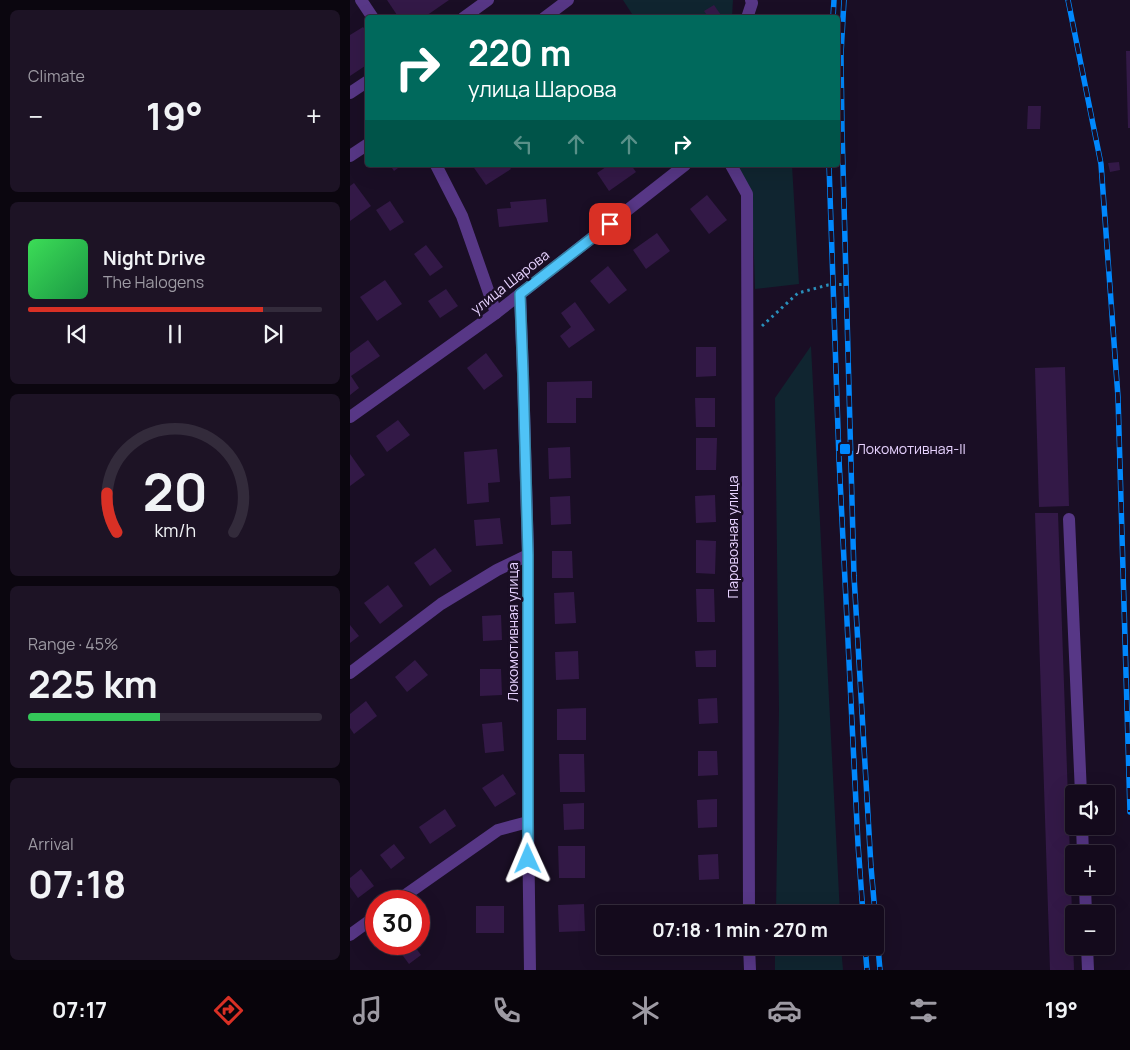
<!DOCTYPE html>
<meta charset="utf-8">
<style>
:root{--surface:#140a1c;--page:#1d1325;--text:#f1f3f6;--muted:#9d9aa3;--line:#332b3b;--accent:#d93025}
body{margin:0;font-family:Manrope,sans-serif;background:var(--page);color:var(--text);height:100vh;display:flex;flex-direction:column;font-size:19px;white-space:nowrap}
*{box-sizing:border-box;margin:0}
p{font-size:16px;color:var(--muted)}
.icon{flex:none;width:28px;height:28px;fill:none;stroke:currentColor;stroke-width:2;stroke-linecap:round;stroke-linejoin:round}
.map{position:relative;flex:1;overflow:hidden}
.panel{display:flex;flex-direction:column;gap:10px;padding:10px;background:#0b060f;width:350px}
.panel>*{flex:none}
.top-card{position:absolute;left:15px;top:15px;width:475px;height:152px;border-radius:5px;box-shadow:0 5px 20px #0002,0 0 0 1px var(--line);background:#00695c;color:#fff;overflow:hidden}
.controls{position:absolute;left:715px;top:785px;display:grid;gap:10px}
.controls a{display:grid;place-items:center;width:50px;height:50px;border-radius:5px;background:var(--surface);box-shadow:0 5px 20px #0002,0 0 0 1px var(--line);font-size:25px}
.speed{position:absolute;left:15px;top:890px;display:flex;gap:10px;font-size:25px;font-weight:700;text-align:center}
.speed>*{display:grid;place-content:center;width:65px;height:65px;border-radius:50%;background:var(--surface);box-shadow:0 5px 20px #0002,0 0 0 1px var(--line);line-height:1}
.speed .limit{border:8px solid #d22;background:#fff;color:#111}
.pin{position:absolute;display:grid;place-items:center;width:42px;height:42px;color:#fff;margin:-21px;border-radius:10px;box-shadow:0 2px 8px #0006}
.me{position:absolute;width:55px;margin:-28px;rotate:359deg;stroke-linejoin:round;filter:drop-shadow(0 0 4px #0008)}
.turn{display:flex;align-items:center;gap:18px;height:105px;padding:0 20px;font-size:22px}
.turn .icon{width:65px;height:65px;stroke-width:2.5}
.turn b{display:block;font-size:35px;line-height:42px}
.lanes{display:flex;align-items:center;height:48px;padding:0 20px;background:#0003;justify-content:center;gap:25px;direction:ltr}
.lanes .off{opacity:.35}
.big{font-size:38px;font-weight:700;line-height:1.1}
.panel .card{flex:1;display:flex;flex-direction:column;justify-content:center;gap:8px;min-width:0;padding:0 18px;border-radius:8px;background:var(--page)}
.panel .dial{align-items:center;gap:0}
.dial svg{height:130px;overflow:visible;fill:none;stroke:var(--line);stroke-width:7;stroke-linecap:round;text-anchor:middle}
.dial text{fill:var(--text);stroke:none}
.song{display:flex;align-items:center;gap:15px}
.cover{width:60px;height:60px;border-radius:8px;background:linear-gradient(135deg,hsl(130 70% 55%),hsl(140 70% 35%))}
.played{height:5px;border-radius:2px;background:linear-gradient(90deg,var(--accent) 80%,var(--line) 80%)}
.keys{display:flex;justify-content:space-around;direction:ltr}
.heat{display:flex;justify-content:space-between;align-items:center;font-size:28px;direction:ltr}
.charge{height:8px;border-radius:4px;background:linear-gradient(90deg,#34c759 45%,var(--line) 0)}
.trip{position:absolute;left:246px;top:905px;width:288px;height:50px;border-radius:5px;background:var(--surface);box-shadow:0 5px 20px #0002,0 0 0 1px var(--line);font-weight:700;line-height:50px;text-align:center}
.dock{display:flex;height:80px;justify-content:space-around;align-items:center;background:#08040b;color:var(--muted)}
.dock .icon{width:35px;height:35px}
.dock .current{color:var(--accent)}
.dock b{font-size:22px;color:var(--text)}
main{display:flex;flex:1;min-height:0}
.map>svg:first-child{display:block}
</style>
<main>
<section class="panel">
<div class="card"><p>Climate</p>
<div class="heat"><a>−</a><b class="big">19°</b><a>+</a></div>
</div>
<div class="card">
<div class="song"><i class="cover"></i><div><b>Night Drive</b><p>The Halogens</p></div></div>
<div class="played"></div>
<div class="keys"><svg class="icon" aria-label="previous" viewBox="0 0 24 24"><path d="M18 5L8 12l10 7zM5 5v14"/></svg><svg class="icon" aria-label="pause" viewBox="0 0 24 24"><path d="M8 5v14M16 5v14"/></svg><svg class="icon" aria-label="next" viewBox="0 0 24 24"><path d="M6 5l10 7-10 7zM19 5v14"/></svg></div>
</div>
<div class="card dial"><svg viewBox="0 0 100 80">
<path d="M14 69A42 42 0 1 1 86 69"/>
<path d="M14 69A42 42 0 0 1 8 45" stroke="#d93025"/>
<text x="50" y="56" font-size="32" font-weight="700">20</text>
<text x="50" y="72" font-size="11">km/h</text>
</svg></div>
<div class="card"><p>Range · 45%</p><b class="big">225 km</b><div class="charge"></div></div>
<div class="card"><p>Arrival</p><b class="big">07:18</b></div>
</section>
<div class="map">
<svg width="780" height="970" viewBox="0 0 780 970">
<rect width="100%" height="100%" fill="#1a0e25"/>
<!-- green -->
<g fill="#102530">
<polygon points="273,0 383,0 382,17 284,17"/>
<polygon points="388,165 442,165 449,284 405,289 402,198"/>
<polygon points="461,346 490,914 426,914 429,709 425,398"/>
<polygon points="425,946 491,946 493,970 425,970"/>
</g>
<!-- building -->
<g fill="#331947">
<polygon points="37,0 99,0 73,18 49,18"/>
<polygon points="364,5 373,18 359,18 354,11"/>
<polygon points="13,27 18,33 18,64 0,76 0,35"/>
<polygon points="776,51 780,51 780,128 778,128"/>
<polygon points="678,106 691,106 690,129 677,129"/>
<polygon points="769,162 770,170 760,172 758,163"/>
<polygon points="40,165 52,165 44,171"/>
<polygon points="122,165 158,165 161,169 136,185"/>
<polygon points="259,165 281,165 286,172 259,191 247,173"/>
<polygon points="4,183 21,206 0,221 0,186"/>
<polygon points="357,195 377,220 359,234 340,209"/>
<polygon points="196,199 198,222 149,227 147,209 161,208 160,202"/>
<polygon points="40,201 54,222 40,231 26,210"/>
<polygon points="307,233 320,251 296,269 283,250"/>
<polygon points="76,245 93,267 80,276 64,254"/>
<polygon points="258,266 277,290 259,304 240,281"/>
<polygon points="35,280 52,304 27,321 10,297"/>
<polygon points="96,289 108,306 90,318 78,301"/>
<polygon points="225,302 245,330 219,348 210,336 221,327 211,313"/>
<polygon points="18,340 30,356 1,376 9,388 0,395 0,353"/>
<polygon points="346,347 366,347 366,376 346,377"/>
<polygon points="136,353 153,376 134,390 117,368"/>
<polygon points="715,367 719,506 689,507 685,368"/>
<polygon points="242,381 242,398 226,398 226,423 197,423 197,382"/>
<polygon points="345,398 365,398 365,427 346,427"/>
<polygon points="48,420 60,435 37,452 26,436"/>
<polygon points="346,438 367,438 366,470 346,470"/>
<polygon points="220,447 221,478 199,479 198,448"/>
<polygon points="147,449 150,482 138,483 139,502 117,504 114,452"/>
<polygon points="0,454 15,475 0,486"/>
<polygon points="365,495 366,522 346,523 345,496"/>
<polygon points="220,496 221,524 201,525 200,497"/>
<polygon points="685,513 708,513 724,970 700,970"/>
<polygon points="150,518 153,544 126,546 124,520"/>
<polygon points="346,540 366,541 365,574 346,573"/>
<polygon points="85,548 102,571 80,586 64,563"/>
<polygon points="202,551 222,551 223,578 202,578"/>
<polygon points="38,585 53,606 30,624 14,603"/>
<polygon points="346,589 364,589 365,622 347,622"/>
<polygon points="224,592 226,623 205,624 204,593"/>
<polygon points="151,615 152,640 133,641 132,616"/>
<polygon points="0,625 9,636 0,643"/>
<polygon points="366,650 366,667 346,667 345,651"/>
<polygon points="228,651 229,679 206,680 205,652"/>
<polygon points="65,660 78,675 57,692 45,677"/>
<polygon points="130,669 151,669 152,695 130,696"/>
<polygon points="367,698 368,723 349,724 348,699"/>
<polygon points="16,701 27,716 4,734 0,728 0,714"/>
<polygon points="236,708 236,740 207,740 207,709"/>
<polygon points="152,722 154,751 135,753 132,724"/>
<polygon points="348,751 367,751 368,775 348,776"/>
<polygon points="209,754 234,754 235,792 210,792"/>
<polygon points="153,774 166,794 145,807 132,788"/>
<polygon points="367,799 367,827 348,828 347,800"/>
<polygon points="234,803 234,829 214,830 213,804"/>
<polygon points="95,809 106,826 80,844 69,827"/>
<polygon points="44,844 55,858 41,869 30,855"/>
<polygon points="208,846 235,846 235,878 209,878"/>
<polygon points="368,854 369,879 349,880 348,855"/>
<polygon points="11,869 24,886 8,898 0,887 0,878"/>
<polygon points="234,904 235,931 209,932 208,905"/>
<rect x="126" y="906" width="28" height="27"/>
<polygon points="48,944 63,944 71,955 59,964 45,945"/>
</g>
<g fill="none" stroke-linecap="round" stroke-linejoin="round">
<!-- path -->
<polyline stroke="#2a8fbb" stroke-width="3" stroke-dasharray="2.5 4" stroke-linecap="butt" points="412,326 448,293 478,285 502,284"/>
<!-- minor -->
<g stroke="#573786" stroke-width="12">
<polyline points="11,0 23,18"/>
<polyline points="113,18 138,0"/>
<polyline points="194,18 218,0"/>
<polyline points="397,18 402,3 401,0"/>
<polyline points="0,93 18,81"/>
<polyline points="0,156 18,144"/>
<polyline points="86,165 112,216 146,313"/>
<polyline points="381,165 397,194 399,914"/>
<polyline points="170,294 173,374 178,555 178,822 180,970"/>
<polyline points="0,417 146,313 335,165"/>
<polyline points="719,519 731,794"/>
<polyline points="0,673 91,604 147,570 178,555"/>
<polyline points="732,826 733,854"/>
<polyline points="735,886 736,914"/>
<polyline points="47,901 148,830 178,822"/>
<polyline points="0,935 26,916"/>
<polyline points="399,946 400,970"/>
<polyline points="737,946 738,970"/>
</g>
<defs>
<g id="rail">
<polyline points="494,0 491,54 492,129 504,576 521,867 530,970"/>
<polyline points="718,0 751,164 768,397 780,812"/>
<polyline points="483,18 484,0"/>
<polyline points="479,165 489,459 508,844 513,914"/>
<polyline points="515,946 517,970"/>
</g>
</defs>
<!-- rail casing -->
<use href="#rail" stroke="#0088fd" stroke-width="5.5"/>
<!-- rail -->
<use href="#rail" stroke="#1a0e25" stroke-width="4" stroke-dasharray="11" stroke-linecap="butt"/>
</g>
<g fill="none" stroke-linecap="round" stroke-linejoin="round">
<defs>
<polyline id="route" points="178,859 178,555 173,374 170,294 260,224"/>
</defs>
<!-- route casing -->
<use href="#route" stroke="#337fa1" stroke-width="12"/>
<!-- route -->
<use href="#route" stroke="#4fc3f7" stroke-width="9"/>
</g>
<!-- markers -->
<rect fill="#0088fd" stroke="#1a0e25" stroke-width="2" x="489" y="443" width="12" height="12" rx="2.5"/>
<g text-anchor="middle" stroke-width="5" stroke-linejoin="round" paint-order="stroke">
<!-- street labels -->
<g font-size="14" fill="#e7d2ff" stroke="#1a0e25">
<text transform="translate(160 282) rotate(-38)" y="5">улица Шарова</text>
<text transform="translate(383 537) rotate(-90)" y="5">Паровозная улица</text>
<text transform="translate(163 632) rotate(-90)" y="5">Локомотивная улица</text>
</g>
<!-- poi labels -->
<g font-size="14" fill="#e7d2ff" stroke="#1a0e25" text-anchor="start">
<text x="506" y="454">Локомотивная-II</text>
</g>
</g>
</svg>
<div class="controls">
<a><svg class="icon" aria-label="sound" viewBox="0 0 24 24"><path d="M4 9h4l5-4v14l-5-4H4zM17 9q2 3 0 6"/></svg></a>
<a>+</a>
<a>−</a>
</div>
<div class="speed"><div class="limit">30</div></div>
<div class="pin" style="left:260px;top:224px;background:#d93025"><svg class="icon" aria-label="arrive" viewBox="0 0 24 24"><path d="M6 21V4h12l-3 4 3 4H6"/></svg></div>
<svg class="me" style="left:178px;top:859px" viewBox="-20 -20 40 40"><path d="M0-17L14 15 0 8-14 15z" fill="#4fc3f7" stroke="#fff" stroke-width="4"/></svg>
<div class="trip">07:18 · 1 min · 270 m</div>
<div class="top-card">
<div class="turn"><svg class="icon" aria-label="right" viewBox="0 0 24 24"><path d="M7 20v-9h11M14 6l5 5-5 5"/></svg><div><b>220 m</b>улица Шарова</div></div>
<div class="lanes"><svg class="icon off" aria-label="left" viewBox="0 0 24 24"><path d="M17 20v-9H6M10 6l-5 5 5 5"/></svg><svg class="icon off" aria-label="ahead" viewBox="0 0 24 24"><path d="M12 20V5M6 11l6-6 6 6"/></svg><svg class="icon off" aria-label="ahead" viewBox="0 0 24 24"><path d="M12 20V5M6 11l6-6 6 6"/></svg><svg class="icon" aria-label="right" viewBox="0 0 24 24"><path d="M7 20v-9h11M14 6l5 5-5 5"/></svg></div>
</div>
</div>
</main>
<nav class="dock">
<b>07:17</b>
<svg class="icon current" aria-label="directions" viewBox="0 0 24 24"><path d="M12 3l9 9-9 9-9-9zM9 14v-3h6M13 9l2 2-2 2"/></svg>
<svg class="icon" aria-label="music" viewBox="0 0 24 24"><path d="M9 18V5l10-2v13"/><circle cx="6" cy="18" r="3"/><circle cx="16" cy="16" r="3"/></svg>
<svg class="icon" aria-label="phone" viewBox="0 0 24 24"><path d="M5 4h4l2 5-3 2q2 4 5 5l2-3 5 2v4C11 20 4 13 5 4z"/></svg>
<svg class="icon" aria-label="climate" viewBox="0 0 24 24"><path d="M12 3v18M4 7l16 10M4 17L20 7"/></svg>
<svg class="icon" aria-label="car" viewBox="0 0 24 24"><path d="M5 17H2v-5l4-1 3-4h7l3 4 3 1v5h-3M9 17h6M6 11h13"/><circle cx="7" cy="17" r="2"/><circle cx="17" cy="17" r="2"/></svg>
<svg class="icon" aria-label="filters" viewBox="0 0 24 24"><path d="M4 7h16M4 17h16"/><circle cx="9" cy="7" r="2"/><circle cx="15" cy="17" r="2"/></svg>
<b>19°</b>
</nav>
